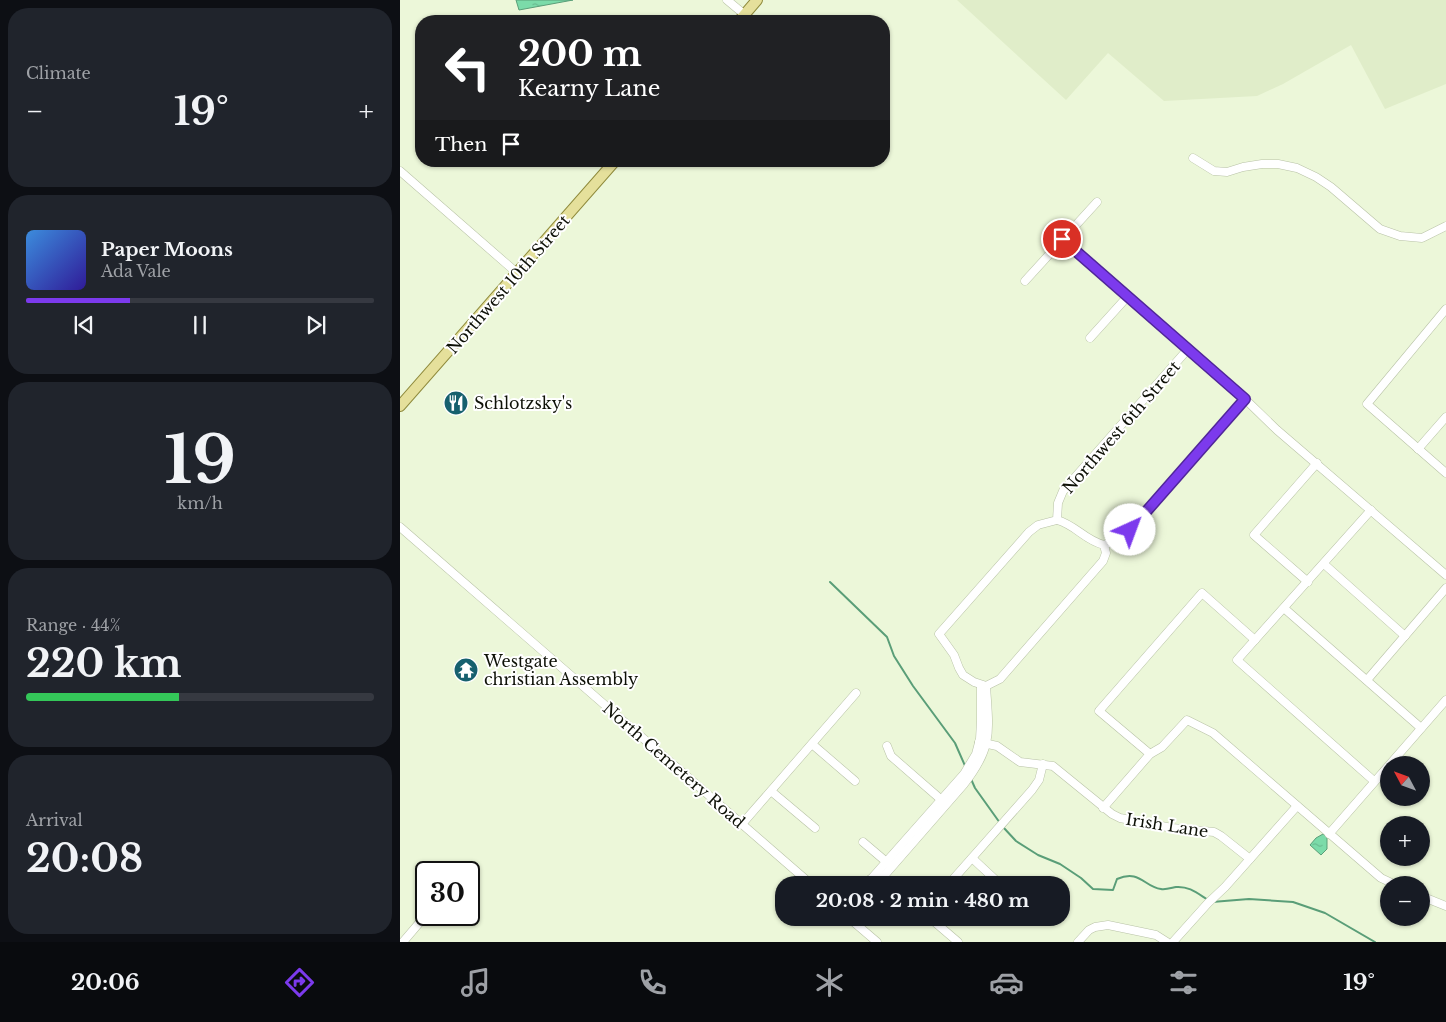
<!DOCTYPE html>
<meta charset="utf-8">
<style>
:root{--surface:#171b24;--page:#20242c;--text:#f1f3f6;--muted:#9ea1a6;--line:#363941;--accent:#7c3aed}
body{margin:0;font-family:"Libre Baskerville",serif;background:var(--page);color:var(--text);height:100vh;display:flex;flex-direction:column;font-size:19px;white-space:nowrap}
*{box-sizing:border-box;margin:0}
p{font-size:16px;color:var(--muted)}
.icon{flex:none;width:28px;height:28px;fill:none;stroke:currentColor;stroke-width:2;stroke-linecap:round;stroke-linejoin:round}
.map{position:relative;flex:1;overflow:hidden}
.panel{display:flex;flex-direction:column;gap:8px;padding:8px;background:#0d0f14;width:400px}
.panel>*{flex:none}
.guide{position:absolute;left:15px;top:15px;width:475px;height:152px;border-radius:20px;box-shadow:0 1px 4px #0004;background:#202124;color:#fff;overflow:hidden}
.needle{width:32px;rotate:311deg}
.tools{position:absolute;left:980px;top:756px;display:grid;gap:10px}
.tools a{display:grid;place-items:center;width:50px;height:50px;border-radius:50%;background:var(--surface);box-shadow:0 1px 4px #0004;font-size:25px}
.speed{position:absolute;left:15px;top:861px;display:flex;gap:10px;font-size:25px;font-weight:700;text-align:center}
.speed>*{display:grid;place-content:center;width:65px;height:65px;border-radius:50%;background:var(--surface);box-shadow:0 1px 4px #0004;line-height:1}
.speed .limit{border:2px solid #111;border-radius:8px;background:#fff;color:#111}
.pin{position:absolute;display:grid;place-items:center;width:42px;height:42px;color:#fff;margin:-21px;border:2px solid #fff;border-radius:50%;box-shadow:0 1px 5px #0007}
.me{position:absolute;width:55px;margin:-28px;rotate:43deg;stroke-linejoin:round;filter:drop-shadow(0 0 4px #0008)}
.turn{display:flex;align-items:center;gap:18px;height:105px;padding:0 20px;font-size:22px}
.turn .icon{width:65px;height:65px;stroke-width:2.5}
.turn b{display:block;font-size:35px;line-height:42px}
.then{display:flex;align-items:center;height:48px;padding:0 20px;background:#0003;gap:10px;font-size:19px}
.big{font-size:38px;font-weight:700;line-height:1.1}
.panel .widget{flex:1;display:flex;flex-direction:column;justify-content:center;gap:8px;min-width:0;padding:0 18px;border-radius:20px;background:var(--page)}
.panel .dial{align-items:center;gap:0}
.dial b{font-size:65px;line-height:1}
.song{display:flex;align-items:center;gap:15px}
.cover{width:60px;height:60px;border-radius:8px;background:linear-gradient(135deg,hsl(210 70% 55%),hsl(250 70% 35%))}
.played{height:5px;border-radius:2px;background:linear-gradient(90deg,var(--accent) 30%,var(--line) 30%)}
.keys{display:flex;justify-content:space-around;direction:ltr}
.heat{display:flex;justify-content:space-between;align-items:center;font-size:28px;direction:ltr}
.charge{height:8px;border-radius:4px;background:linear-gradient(90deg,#34c759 44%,var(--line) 0)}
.trip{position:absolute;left:375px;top:876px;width:295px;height:50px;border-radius:20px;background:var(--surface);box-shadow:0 1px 4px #0004;font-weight:700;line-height:50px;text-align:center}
.dock{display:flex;height:80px;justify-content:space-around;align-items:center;background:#090b0e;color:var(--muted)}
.dock .icon{width:35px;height:35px}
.dock .on{color:var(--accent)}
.dock b{font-size:22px;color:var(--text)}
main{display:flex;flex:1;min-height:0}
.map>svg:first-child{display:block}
</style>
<main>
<section class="panel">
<div class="widget"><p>Climate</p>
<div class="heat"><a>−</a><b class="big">19°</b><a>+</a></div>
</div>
<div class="widget">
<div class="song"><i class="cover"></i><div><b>Paper Moons</b><p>Ada Vale</p></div></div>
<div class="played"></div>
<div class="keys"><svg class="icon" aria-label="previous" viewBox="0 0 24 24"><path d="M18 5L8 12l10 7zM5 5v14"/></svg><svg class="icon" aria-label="pause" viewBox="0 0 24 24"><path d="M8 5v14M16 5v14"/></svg><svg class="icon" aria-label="next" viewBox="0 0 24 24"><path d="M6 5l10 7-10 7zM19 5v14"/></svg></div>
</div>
<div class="widget dial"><b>19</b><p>km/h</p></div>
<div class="widget"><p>Range · 44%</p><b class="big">220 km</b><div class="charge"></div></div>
<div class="widget"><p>Arrival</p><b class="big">20:08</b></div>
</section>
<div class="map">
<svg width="1046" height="942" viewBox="0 0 1046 942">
<defs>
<pattern id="water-ripples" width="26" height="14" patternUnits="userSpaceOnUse" patternTransform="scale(1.25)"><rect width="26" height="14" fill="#7bdba9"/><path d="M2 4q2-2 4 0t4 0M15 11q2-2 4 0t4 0" fill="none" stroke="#69bb90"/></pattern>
</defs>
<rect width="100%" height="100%" fill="#ecf7d9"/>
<!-- built -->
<polygon fill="#e0edc9" points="557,0 1046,0 1046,84 985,109 951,45 883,84 857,96 764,101 708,53 666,100"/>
<!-- water -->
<g fill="url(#water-ripples)" stroke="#5a9e78">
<polygon points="116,0 173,0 119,10"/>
<polygon points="923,834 927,836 927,849 921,855 910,845 916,838"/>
</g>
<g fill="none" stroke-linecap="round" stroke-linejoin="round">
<!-- stream -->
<g stroke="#5a9e78" stroke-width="2">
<polyline points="430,582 487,637 494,656 513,686 555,743 566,768"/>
<polyline points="571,779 575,788 600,823"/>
<path d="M603 827 616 841 638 855 660 864 681 878 693 889 713 890 717 879C740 869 744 887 761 889 765 890 771 888 776 887 789 886 797 893 808 900"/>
<polyline points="812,902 849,899 893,902 925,913 975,942"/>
</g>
<defs>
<g id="minor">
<polyline points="327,0 345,15"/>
<polyline points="793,158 814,171 827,172 843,167 862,164 878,164 897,168 916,177 931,187 980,229 1000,236 1022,238 1046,226"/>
<polyline points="0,171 117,273"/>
<polyline points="662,239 845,399 877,430 1046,575"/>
<polyline points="625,281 697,202"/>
<polyline points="1046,309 967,404 1046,473"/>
<polyline points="690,338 728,296"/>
<polyline points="788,349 663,491 658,503 657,520 638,525 629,532 539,634 554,655 559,668 563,675 574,682 586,686 600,679 703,561 706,553 704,545 722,538 738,522 845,399"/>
<polyline points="1018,449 1046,417"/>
<polyline points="971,510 837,660 974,781"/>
<path d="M657 520C676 525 684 540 704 545"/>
<polyline points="0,527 412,885"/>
<polyline points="924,564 1005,636"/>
<polyline points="908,582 854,535 917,463"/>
<polyline points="885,609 1021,728"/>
<polyline points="967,680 1046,588"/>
<polyline points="579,742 597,746 620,762 653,766 712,814 720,818 772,828 814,832 821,836 850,859"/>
<polyline points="412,744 455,781"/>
<polyline points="487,746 491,756 545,803"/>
<polyline points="750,754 699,711 802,593 855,640"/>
<polyline points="371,791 415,828"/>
<polyline points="703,808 750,754 762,747 787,720 813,733 981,878 996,885"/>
<polyline points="342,824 456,693"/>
<polyline points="929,834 1046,700"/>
<polyline points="463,842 490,865"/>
<polyline points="572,858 601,885"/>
<polyline points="462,885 472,878 564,774 576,754 580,739 581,721 581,686"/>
<path d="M476 885 564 784C593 747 589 732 586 686"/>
<polyline points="548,885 632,790 639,780 643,764"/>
<polyline points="1021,896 1046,906"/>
<polyline points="449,918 477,942"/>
<polyline points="530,918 558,942"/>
<polyline points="3,942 26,915"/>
<polyline points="678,942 689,930 695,927 708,925 756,935 767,942"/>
<polyline points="773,942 808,903 825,887 897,806"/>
</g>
<g id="major">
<polyline points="339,21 357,0"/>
<polyline points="0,406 215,161"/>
</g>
</defs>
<!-- minor casing -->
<use href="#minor" stroke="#b8c2a6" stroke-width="9"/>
<!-- major casing -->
<use href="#major" stroke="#8f8a3c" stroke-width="12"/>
<!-- minor -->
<use href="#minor" stroke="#fff" stroke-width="8"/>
<!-- major -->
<use href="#major" stroke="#e5e09b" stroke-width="10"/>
</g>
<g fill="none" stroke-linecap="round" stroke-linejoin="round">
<defs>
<polyline id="route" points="662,239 845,399 730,530"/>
</defs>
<!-- route casing -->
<use href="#route" stroke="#51269a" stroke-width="12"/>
<!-- route -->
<use href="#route" stroke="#7c3aed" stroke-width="9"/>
</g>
<!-- icons -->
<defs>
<symbol id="restaurant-disc" viewBox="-11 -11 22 22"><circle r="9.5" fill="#16606e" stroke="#fff"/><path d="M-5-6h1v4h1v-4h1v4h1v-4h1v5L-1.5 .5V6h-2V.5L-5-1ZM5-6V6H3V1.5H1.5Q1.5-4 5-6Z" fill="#fff"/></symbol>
<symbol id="temple-disc" viewBox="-11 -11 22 22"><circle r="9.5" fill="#16606e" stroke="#fff"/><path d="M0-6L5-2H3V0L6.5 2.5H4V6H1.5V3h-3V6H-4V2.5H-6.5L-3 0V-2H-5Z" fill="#fff"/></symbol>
</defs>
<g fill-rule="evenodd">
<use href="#restaurant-disc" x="42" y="389" width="28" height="28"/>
<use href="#temple-disc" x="52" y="656" width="28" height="28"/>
</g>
<g text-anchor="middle" stroke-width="4" stroke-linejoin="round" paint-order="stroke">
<!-- street labels -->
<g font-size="16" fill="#0e1107" stroke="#fff">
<text transform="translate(108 284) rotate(-49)" y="6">Northwest 10th Street</text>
<text transform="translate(721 427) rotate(-49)" y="6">Northwest 6th Street</text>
<text transform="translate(274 765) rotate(41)" y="6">North Cemetery Road</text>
<text transform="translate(767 825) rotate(9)" y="6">Irish Lane</text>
</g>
<!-- poi labels -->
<g font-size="16" fill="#0e1107" stroke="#fff" text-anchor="start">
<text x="74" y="409">Schlotzsky's</text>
<text x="84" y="667">Westgate<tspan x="84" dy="18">christian Assembly</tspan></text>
</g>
</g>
</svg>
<div class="tools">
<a><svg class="needle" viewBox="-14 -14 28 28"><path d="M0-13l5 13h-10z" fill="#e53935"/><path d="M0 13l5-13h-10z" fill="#9ea1a6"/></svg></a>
<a>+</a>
<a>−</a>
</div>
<div class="speed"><div class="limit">30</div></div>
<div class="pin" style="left:662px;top:239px;background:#d93025"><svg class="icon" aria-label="arrive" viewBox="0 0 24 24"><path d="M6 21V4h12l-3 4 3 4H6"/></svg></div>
<svg class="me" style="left:730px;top:530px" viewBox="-20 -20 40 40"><circle r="19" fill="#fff"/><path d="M0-13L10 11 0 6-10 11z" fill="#7c3aed"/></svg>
<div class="trip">20:08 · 2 min · 480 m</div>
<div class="guide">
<div class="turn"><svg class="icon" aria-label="left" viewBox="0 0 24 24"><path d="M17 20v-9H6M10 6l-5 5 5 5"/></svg><div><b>200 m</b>Kearny Lane</div></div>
<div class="then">Then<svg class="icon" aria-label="arrive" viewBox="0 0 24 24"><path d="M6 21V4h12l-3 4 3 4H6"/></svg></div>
</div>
</div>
</main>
<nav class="dock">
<b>20:06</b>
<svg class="icon on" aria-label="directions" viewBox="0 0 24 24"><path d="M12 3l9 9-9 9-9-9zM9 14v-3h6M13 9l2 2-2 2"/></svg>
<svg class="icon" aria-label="music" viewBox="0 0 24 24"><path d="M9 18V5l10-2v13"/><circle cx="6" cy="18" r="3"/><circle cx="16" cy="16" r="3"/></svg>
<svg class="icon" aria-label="phone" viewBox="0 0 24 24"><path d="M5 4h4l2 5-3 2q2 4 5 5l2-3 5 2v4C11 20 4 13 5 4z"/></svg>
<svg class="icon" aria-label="climate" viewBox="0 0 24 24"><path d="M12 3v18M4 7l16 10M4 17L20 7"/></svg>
<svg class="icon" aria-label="car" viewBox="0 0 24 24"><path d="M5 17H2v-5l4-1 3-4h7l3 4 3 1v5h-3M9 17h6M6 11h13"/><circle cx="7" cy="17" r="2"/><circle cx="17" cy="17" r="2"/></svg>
<svg class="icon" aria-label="filters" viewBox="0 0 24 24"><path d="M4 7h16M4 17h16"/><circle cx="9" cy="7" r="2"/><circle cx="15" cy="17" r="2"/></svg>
<b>19°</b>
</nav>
